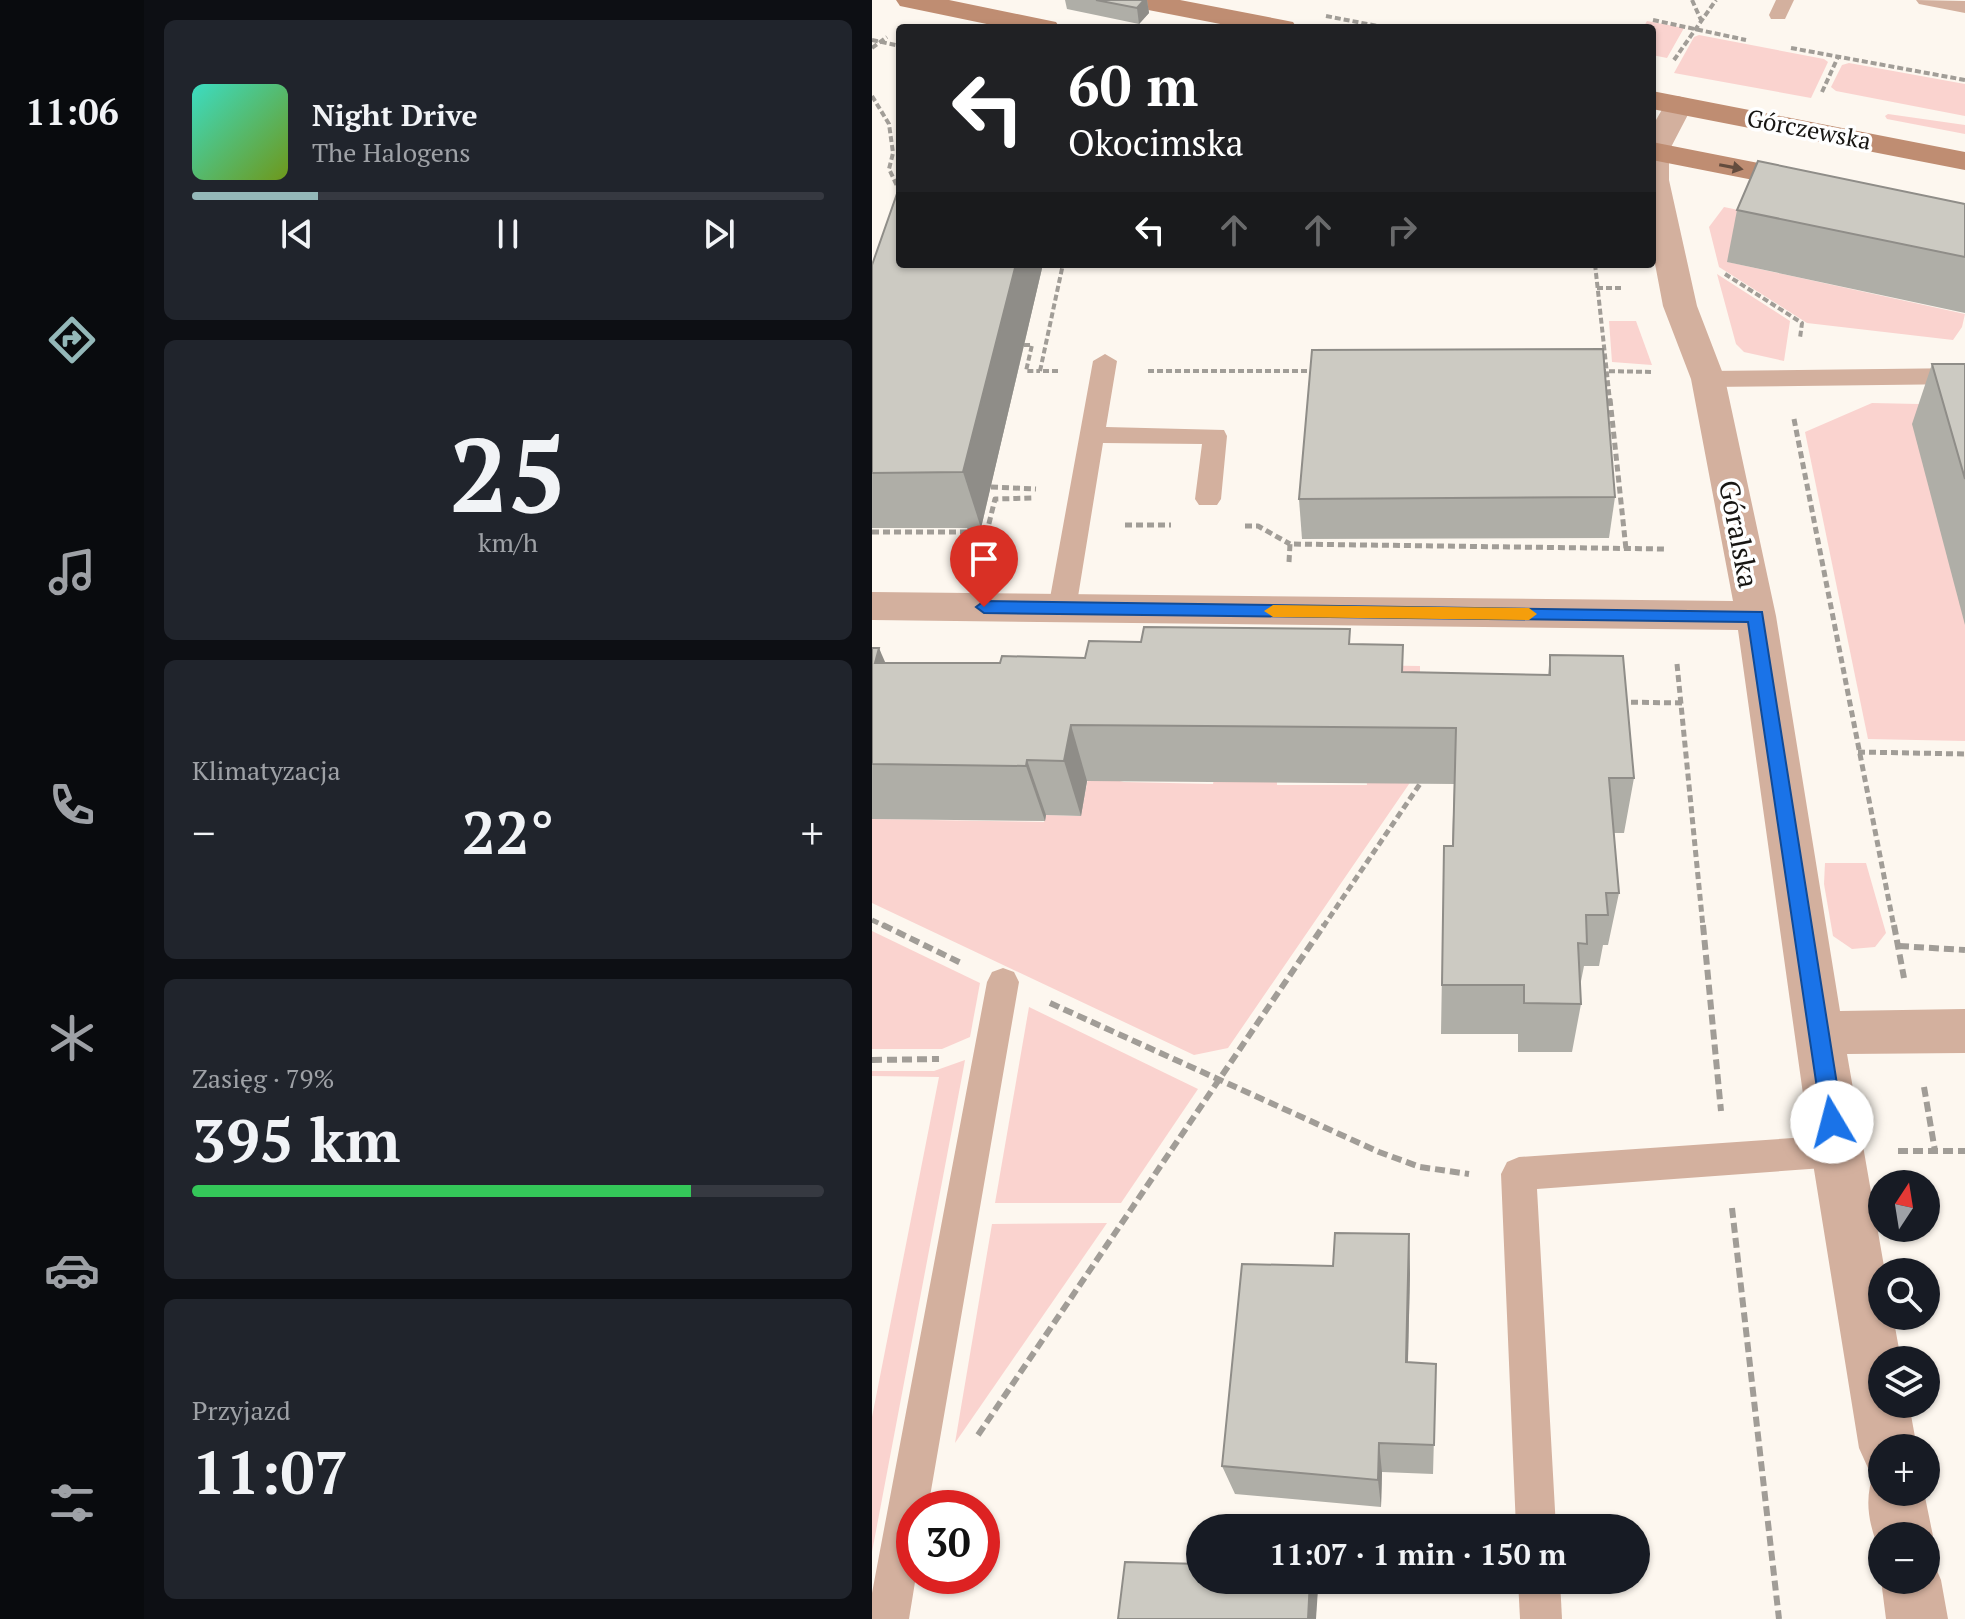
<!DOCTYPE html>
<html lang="pl">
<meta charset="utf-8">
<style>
:root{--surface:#171b24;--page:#20242c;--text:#f1f3f6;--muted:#9ea1a6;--line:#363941;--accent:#94b8b9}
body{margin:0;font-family:"PT Serif",serif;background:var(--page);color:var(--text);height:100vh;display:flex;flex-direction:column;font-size:30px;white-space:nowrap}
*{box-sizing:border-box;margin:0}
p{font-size:26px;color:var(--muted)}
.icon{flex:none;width:44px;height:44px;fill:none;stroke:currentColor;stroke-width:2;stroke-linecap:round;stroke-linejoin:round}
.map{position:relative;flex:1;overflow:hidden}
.side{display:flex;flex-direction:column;gap:20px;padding:20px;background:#0d0f14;width:728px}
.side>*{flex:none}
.top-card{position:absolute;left:24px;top:24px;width:760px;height:244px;border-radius:8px;box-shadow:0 2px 6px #0004;background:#202124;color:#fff;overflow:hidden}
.needle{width:52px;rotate:12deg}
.buttons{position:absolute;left:996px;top:1170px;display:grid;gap:16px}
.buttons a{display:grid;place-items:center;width:72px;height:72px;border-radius:50%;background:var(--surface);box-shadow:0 2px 6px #0004;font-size:40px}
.speed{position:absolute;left:24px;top:1490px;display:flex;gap:16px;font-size:40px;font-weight:700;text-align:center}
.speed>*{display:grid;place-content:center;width:104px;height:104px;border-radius:50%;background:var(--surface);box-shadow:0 2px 6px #0004;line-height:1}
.speed .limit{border:12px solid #d22;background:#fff;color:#111}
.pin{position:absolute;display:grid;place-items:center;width:68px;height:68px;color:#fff;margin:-82px -34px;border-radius:50% 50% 50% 0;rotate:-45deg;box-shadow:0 0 8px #0007}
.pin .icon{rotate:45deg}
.me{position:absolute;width:88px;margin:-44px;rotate:352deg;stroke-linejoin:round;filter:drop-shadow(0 0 6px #0008)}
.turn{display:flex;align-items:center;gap:28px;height:168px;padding:0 40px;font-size:36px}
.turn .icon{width:104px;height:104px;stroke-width:2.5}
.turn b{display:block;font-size:56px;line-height:68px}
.lanes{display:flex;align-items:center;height:76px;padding:0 40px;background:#0003;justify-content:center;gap:40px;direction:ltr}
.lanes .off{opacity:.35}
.big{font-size:60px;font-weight:700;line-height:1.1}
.side .card{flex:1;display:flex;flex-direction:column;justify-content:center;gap:12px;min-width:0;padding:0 28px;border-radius:12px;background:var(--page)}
.side .dial{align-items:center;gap:0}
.dial b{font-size:104px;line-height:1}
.song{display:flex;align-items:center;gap:24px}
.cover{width:96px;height:96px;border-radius:12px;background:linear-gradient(135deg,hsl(170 70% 55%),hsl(80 70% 35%))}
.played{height:8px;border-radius:4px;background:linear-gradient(90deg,var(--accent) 20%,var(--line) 20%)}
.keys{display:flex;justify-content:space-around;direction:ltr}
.heat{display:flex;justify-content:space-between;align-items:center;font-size:44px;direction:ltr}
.charge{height:12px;border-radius:6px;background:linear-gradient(90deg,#34c759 79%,var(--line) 0)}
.trip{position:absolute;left:314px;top:1514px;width:464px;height:80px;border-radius:40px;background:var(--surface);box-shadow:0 2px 6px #0004;font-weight:700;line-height:80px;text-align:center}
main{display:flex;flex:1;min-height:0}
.tab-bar{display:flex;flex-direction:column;width:144px;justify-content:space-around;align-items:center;background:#090b0e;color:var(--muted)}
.tab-bar .icon{width:56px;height:56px}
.tab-bar .active{color:var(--accent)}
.tab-bar b{font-size:36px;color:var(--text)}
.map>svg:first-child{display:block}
</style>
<main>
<nav class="tab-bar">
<b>11:06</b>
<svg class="icon active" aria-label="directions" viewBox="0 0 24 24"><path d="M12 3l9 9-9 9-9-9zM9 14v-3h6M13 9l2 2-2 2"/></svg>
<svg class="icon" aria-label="music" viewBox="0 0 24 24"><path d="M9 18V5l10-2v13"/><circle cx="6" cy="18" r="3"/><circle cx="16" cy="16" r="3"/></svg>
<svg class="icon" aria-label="phone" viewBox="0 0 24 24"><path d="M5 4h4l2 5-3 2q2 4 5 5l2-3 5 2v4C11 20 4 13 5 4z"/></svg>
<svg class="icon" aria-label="climate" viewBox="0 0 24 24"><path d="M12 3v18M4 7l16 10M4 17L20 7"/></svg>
<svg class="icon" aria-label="car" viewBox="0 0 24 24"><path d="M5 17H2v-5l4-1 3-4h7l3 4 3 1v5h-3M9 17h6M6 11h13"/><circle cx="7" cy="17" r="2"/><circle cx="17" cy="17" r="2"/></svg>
<svg class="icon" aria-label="filters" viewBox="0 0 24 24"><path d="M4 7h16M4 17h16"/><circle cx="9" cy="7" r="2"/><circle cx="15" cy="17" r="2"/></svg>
</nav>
<section class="side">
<div class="card">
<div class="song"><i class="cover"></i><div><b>Night Drive</b><p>The Halogens</p></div></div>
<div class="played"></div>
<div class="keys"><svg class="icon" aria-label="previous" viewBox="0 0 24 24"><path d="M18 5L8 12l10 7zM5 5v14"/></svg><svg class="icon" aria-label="pause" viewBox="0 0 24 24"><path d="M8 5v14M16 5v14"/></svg><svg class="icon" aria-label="next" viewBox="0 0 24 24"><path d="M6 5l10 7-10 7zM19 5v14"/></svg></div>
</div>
<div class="card dial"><b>25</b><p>km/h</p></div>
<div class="card"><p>Klimatyzacja</p>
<div class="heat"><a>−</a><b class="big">22°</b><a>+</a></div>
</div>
<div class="card"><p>Zasięg · 79%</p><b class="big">395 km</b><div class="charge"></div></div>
<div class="card"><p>Przyjazd</p><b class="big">11:07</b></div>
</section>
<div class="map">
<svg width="1093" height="1619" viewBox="0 0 1093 1619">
<rect width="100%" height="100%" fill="#fdf7ef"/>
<!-- green -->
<g fill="#fad3cf">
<polygon points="775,21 812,28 795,58 780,55 780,28 771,28"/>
<polygon points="827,35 952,59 956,62 939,98 802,73 822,37"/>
<polygon points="977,63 1093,84 1093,116 964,91 959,87 970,65"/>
<polygon points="1016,114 1093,125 1093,134 1015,119 1013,116"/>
<polygon points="852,207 876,212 856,262 1093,314 1090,327 1081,340 935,323 847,267 837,227"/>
<polygon points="845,274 918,321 912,361 872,352 864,344"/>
<polygon points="737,321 764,321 780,365 740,362"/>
<polygon points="1000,403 1093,405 1093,741 996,739 933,432"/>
<polygon points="483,665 548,666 548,768 356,1048 322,1055 0,903 0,819 172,822 174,815 208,816 217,774 252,782 341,784 342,778 405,779 405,785 495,785"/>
<polygon points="953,863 994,863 1014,933 1003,947 980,949 961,936 952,884"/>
<polygon points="0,931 108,983 98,1037 70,1049 0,1049"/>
<polygon points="157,1007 326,1089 249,1203 123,1203"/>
<polygon points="93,1060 91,1071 0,1552 0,1417 67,1077 0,1076 0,1071 62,1071"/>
<polygon points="235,1223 83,1443 120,1224"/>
</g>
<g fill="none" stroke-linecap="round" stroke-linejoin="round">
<!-- path-far2 -->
<g stroke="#a19d97" stroke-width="4" stroke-dasharray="6 3" stroke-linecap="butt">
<polyline points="820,0 829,20"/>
<polyline points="454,16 516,28"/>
<polyline points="781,20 874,40"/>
<polyline points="0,40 28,46"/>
<polyline points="0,48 15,37"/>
<polyline points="919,48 1093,80"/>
<polyline points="802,60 844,0"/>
<polyline points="950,92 966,57"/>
<polyline points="0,96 17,124 21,153 17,169 28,192"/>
<polyline points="723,264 738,401"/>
<polyline points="853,274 930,323 928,338"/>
<polyline points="725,288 752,288"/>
<polyline points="152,345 160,345 154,371 168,371"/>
<polyline points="186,371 168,371 191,264"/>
<polyline points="276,371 442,371"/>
<polyline points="728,371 782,372"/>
</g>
<!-- path-far1 -->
<g stroke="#a19d97" stroke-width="5" stroke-dasharray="7 4" stroke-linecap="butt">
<polyline points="738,399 754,549"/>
<polyline points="922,419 1022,927"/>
<polyline points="119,487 164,489"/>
<polyline points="253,525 299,525"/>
<polyline points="373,526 386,526 418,544"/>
<polyline points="0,532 97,532 98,528"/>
<polyline points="109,556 123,499 162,498"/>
<polyline points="417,562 418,544 793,549"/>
<polyline points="805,664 831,927"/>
<polyline points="748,702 811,703"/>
<polyline points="986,752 1093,754"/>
<polyline points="0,920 15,927"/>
<polyline points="451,927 552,778"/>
</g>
<!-- path -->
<g stroke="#a19d97" stroke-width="6" stroke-dasharray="10 5" stroke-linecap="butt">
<polyline points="11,925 89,963"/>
<polyline points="831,925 849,1111"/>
<polyline points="1022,925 1032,978"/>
<polyline points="1027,946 1093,950"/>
<polyline points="178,1003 507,1152 548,1167 597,1174"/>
<polyline points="0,1060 67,1059"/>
<polyline points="1052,1087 1063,1151"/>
<polyline points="1026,1151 1093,1151"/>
<polyline points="860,1208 907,1619"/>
<polyline points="106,1435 452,925"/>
</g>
<!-- service -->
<g fill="#d3b09e" fill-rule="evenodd">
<polygon points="904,0 922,0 913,19 899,19 897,15"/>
<polygon points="1044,0 1093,1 1093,13 1047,4"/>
<polygon points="233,354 245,361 234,427 352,430 355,436 349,499 345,505 327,505 323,499 330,444 231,443 204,609 200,616 190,619 180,616 176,609 221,361"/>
<polygon points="1093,368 1093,384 836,387 824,379 836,371"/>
<polygon points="131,968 142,972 147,982 56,1508 42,1508 44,1576 37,1619 0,1619 0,1593 115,982 120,972"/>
<polygon points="965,1135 977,1139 982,1151 977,1163 965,1167 665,1189 684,1528 644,1528 629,1174 635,1162 647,1157"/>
<polygon points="646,1580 688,1580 690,1619 648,1619"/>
</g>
<!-- minor -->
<g fill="#d3b09e" fill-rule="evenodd">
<path d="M806 96 816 99 821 105 797 151V180L825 306 853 379 904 616 968 1011 1093 1009V1053L975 1054 1013 1272 1010 1316H1021L1029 1360H1010V1404H1037L1045 1448H1010V1492H1052L1061 1536 1054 1552V1536H1010V1557C998 1529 990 1500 1003 1471L996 1468 987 1448 939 1151 866 630 0 620V592L861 601 819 379 791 306 780 248V127L796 99Z"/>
<polygon points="1054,1556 1060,1559 1069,1580 1076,1619 1014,1619 1009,1580 1010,1577 1054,1580"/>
</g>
<!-- secondary -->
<g fill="#bf8d72" fill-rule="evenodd">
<polygon points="24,0 77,0 184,22 188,28 134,28 28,6"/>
<polygon points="253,0 308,0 411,20 421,22 425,28 369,28 266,8 257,6"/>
<polygon points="780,91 1093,152 1093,170 780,109"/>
<polygon points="780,142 942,174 953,176 957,183 953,190 942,192 780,160"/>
</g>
</g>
<!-- wall -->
<g fill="#afaea7">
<polygon points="193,0 275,0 277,13 267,24 195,9"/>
<polygon points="1093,204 1093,313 855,262 865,210"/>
<polygon points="28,264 171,264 109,528 0,528 0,265"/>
<polygon points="1060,364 1093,364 1093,625 1040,424"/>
<polygon points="743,497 737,538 430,539 427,499"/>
<polygon points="479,644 531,645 531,672 676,675 678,655 762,778 752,833 742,833 747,893 736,945 731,945 727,966 712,966 708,986 709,1004 700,1052 646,1052 646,1034 569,1034 572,846 580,846 582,784 215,781 209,816 174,815 173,821 0,819 0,648 13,663 128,663"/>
<polygon points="537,1234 538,1274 536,1362 564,1364 561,1474 510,1472 509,1507 363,1494 350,1466 461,1266"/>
</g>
<!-- shaded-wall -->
<g fill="#8f8d88">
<polygon points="272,0 275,0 277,13 267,24 265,8"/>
<polygon points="144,264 171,264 109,528 91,472"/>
<polygon points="7,648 32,706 3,663"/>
<polygon points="199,725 215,781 209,816 192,761"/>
<polygon points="155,760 174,815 173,821 154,766"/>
<polygon points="537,1234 538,1274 535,1396 534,1362"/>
<polygon points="507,1443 510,1472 509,1507 506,1480"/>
<polygon points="438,1580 443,1580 446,1589 444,1619 436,1619"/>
</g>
<!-- building -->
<g fill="#cccac2" stroke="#8f8d88" stroke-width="2">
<polygon points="224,0 272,0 265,8"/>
<polygon points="886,161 1093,204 1093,257 865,210"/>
<polygon points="28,185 28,264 144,264 91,472 0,473 0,265"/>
<polygon points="731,349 743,497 427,499 440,350"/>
<polygon points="1060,364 1093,364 1093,479"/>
<polygon points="272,627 478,629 477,644 531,645 530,672 678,675 678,655 751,656 762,778 737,778 747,893 734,893 736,915 714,915 715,944 706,943 709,1004 652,1003 652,985 570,985 572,846 581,846 584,728 199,725 192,761 155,760 154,766 0,764 0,648 7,648 3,663 128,663 130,656 213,658 217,641 269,642"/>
<polygon points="463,1233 537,1234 534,1362 564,1364 562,1445 507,1443 506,1480 350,1466 370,1264 461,1266"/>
<polygon points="253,1562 328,1564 328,1580 438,1580 436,1619 246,1619"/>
</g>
<!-- one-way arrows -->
<defs><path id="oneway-solid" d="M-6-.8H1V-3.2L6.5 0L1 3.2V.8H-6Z" transform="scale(2)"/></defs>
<use fill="#634c3e" href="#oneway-solid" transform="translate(859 167) rotate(11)"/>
<!-- route -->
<polygon fill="#1a73e8" stroke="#114b97" stroke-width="2" points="112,601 890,612 971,1122 968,1129 960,1132 953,1129 950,1122 876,622 112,613 104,607"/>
<!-- slow -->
<polygon fill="#f59e0b" points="401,605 657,608 665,614 657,620 401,617 392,611"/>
<g text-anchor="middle" stroke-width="7" stroke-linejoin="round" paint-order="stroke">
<!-- far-street labels -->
<g font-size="24" fill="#181613" stroke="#fff">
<text transform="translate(937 130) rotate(11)" y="8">Górczewska</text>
</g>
<!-- street labels -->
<g font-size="28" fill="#181613" stroke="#fff">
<text transform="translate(867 534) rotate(79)" y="10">Góralska</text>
</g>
</g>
</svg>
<div class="buttons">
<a><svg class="needle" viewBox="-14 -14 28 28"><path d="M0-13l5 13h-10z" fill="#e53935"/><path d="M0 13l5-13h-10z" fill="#9ea1a6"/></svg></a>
<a><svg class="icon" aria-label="search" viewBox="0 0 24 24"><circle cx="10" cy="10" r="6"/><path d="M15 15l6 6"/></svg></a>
<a><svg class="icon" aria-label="layers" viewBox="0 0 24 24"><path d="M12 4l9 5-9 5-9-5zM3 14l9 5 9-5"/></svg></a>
<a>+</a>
<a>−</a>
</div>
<div class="speed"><div class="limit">30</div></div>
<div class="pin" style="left:112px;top:607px;background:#d93025"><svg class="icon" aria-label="arrive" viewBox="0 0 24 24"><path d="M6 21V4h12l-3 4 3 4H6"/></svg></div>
<svg class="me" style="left:960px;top:1122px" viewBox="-20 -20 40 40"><circle r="19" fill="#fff"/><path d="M0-13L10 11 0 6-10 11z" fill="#1a73e8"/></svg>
<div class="trip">11:07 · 1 min · 150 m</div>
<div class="top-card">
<div class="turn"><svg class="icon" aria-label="left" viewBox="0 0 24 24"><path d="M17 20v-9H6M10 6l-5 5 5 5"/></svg><div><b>60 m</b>Okocimska</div></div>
<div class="lanes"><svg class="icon" aria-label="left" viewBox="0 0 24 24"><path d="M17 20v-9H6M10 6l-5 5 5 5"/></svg><svg class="icon off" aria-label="ahead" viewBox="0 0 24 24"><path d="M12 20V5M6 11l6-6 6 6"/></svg><svg class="icon off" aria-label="ahead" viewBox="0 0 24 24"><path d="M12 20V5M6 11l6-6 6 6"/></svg><svg class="icon off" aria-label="right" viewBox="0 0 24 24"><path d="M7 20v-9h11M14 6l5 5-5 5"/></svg></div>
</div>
</div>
</main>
